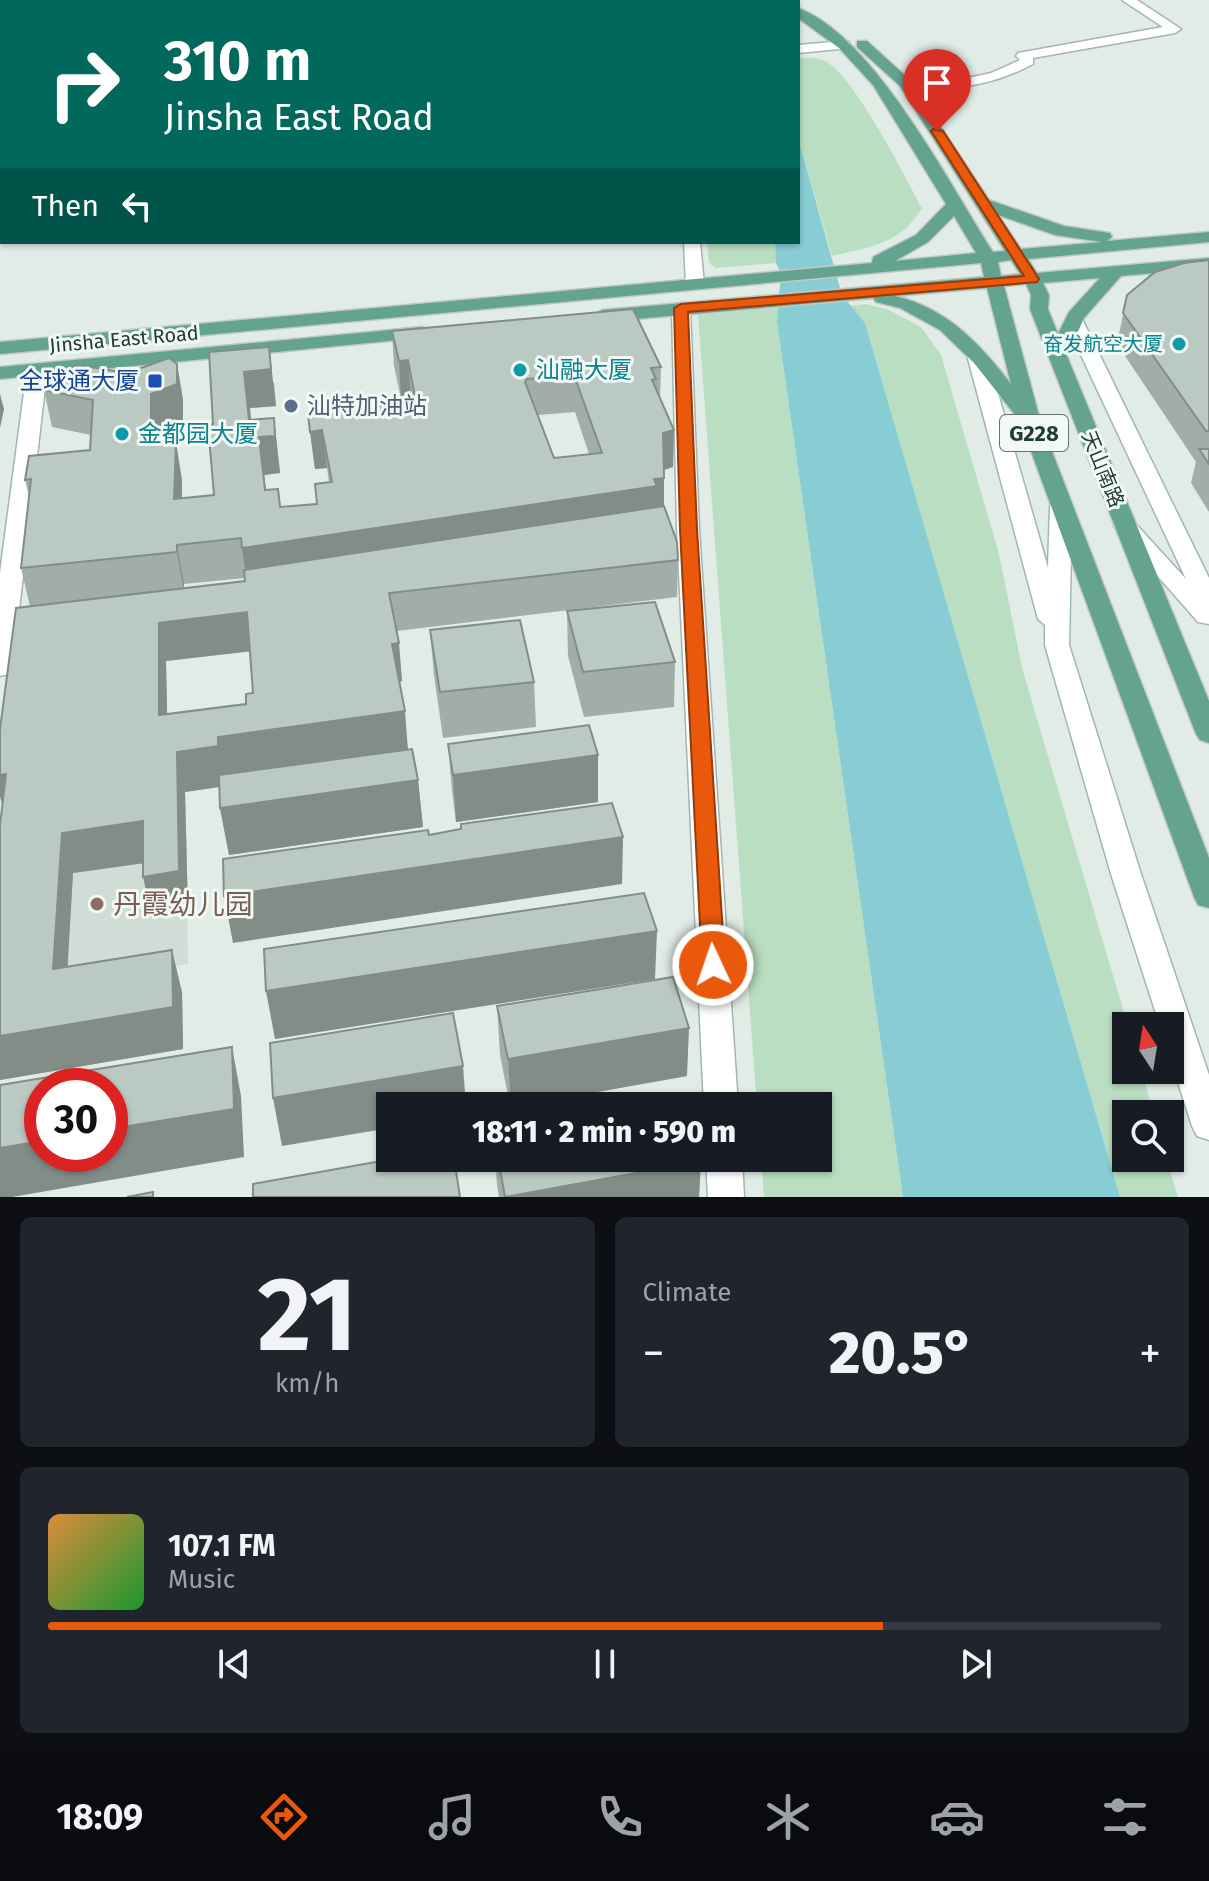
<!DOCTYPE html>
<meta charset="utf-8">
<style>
:root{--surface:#171b24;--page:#20242c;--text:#f1f3f6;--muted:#9ea1a6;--line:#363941;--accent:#ea580c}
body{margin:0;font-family:"Fira Sans","Noto Sans SC",sans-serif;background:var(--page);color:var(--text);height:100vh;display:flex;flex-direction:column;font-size:30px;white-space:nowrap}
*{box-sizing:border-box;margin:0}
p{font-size:26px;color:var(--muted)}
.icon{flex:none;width:44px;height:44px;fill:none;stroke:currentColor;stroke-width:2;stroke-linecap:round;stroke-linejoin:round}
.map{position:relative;height:1197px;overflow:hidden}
.sheet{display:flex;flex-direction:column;gap:20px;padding:20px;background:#0d0f14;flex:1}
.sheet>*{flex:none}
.top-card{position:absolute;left:0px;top:0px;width:800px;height:244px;box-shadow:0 2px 6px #0004;background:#00695c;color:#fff;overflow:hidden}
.needle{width:52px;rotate:348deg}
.controls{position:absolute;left:1112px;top:1012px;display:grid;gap:16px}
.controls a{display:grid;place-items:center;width:72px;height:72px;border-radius:0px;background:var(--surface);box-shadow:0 2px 6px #0004;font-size:40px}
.speed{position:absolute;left:24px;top:1068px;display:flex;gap:16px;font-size:40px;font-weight:700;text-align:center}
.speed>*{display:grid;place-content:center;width:104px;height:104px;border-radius:50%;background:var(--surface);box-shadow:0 2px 6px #0004;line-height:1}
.speed .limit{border:12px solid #d22;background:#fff;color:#111}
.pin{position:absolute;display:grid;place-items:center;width:68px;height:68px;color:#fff;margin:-82px -34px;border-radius:50% 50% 50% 0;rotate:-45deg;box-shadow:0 0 8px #0007}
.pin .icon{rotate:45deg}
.me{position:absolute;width:88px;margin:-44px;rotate:357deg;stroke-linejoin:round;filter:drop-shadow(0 0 6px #0008)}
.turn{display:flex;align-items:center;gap:28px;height:168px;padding:0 32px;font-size:36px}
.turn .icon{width:104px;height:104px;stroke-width:2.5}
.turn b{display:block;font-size:56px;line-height:68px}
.then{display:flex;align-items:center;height:76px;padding:0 32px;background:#0003;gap:16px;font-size:30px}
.big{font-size:60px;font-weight:800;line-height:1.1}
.sheet .tile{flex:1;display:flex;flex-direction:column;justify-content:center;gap:12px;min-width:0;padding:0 28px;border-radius:12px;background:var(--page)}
.sheet .dial{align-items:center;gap:0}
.dial b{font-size:104px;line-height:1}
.song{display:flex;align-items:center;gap:24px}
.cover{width:96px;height:96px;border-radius:12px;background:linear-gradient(135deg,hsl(30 70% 55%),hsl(130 70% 35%))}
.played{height:8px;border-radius:4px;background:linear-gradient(90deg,var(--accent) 75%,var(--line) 75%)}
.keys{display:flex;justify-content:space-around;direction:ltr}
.heat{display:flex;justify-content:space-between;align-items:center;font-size:44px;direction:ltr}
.sheet .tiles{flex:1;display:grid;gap:20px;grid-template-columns:1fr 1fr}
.tile:last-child{grid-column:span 2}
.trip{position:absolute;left:376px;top:1092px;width:456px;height:80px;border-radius:0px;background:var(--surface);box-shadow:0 2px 6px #0004;font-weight:800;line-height:80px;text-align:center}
.menu{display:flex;height:128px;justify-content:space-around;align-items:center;background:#090b0e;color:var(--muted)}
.menu .icon{width:56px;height:56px}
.menu .on{color:var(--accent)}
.menu b{font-size:36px;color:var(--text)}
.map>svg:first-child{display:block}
</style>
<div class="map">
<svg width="1209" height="1197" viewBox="0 0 1209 1197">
<rect width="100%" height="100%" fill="#e1ece7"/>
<!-- built -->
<polygon fill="#d0dcd6" points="186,819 188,964 67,981 14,844"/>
<!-- green -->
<g fill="#badec1">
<path d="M798 58C805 58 816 57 823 60 852 71 905 177 922 208 901 244 870 247 832 256L798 138Z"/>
<polygon points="707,242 775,242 776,263 715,268 709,262"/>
<polygon points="866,304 889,310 921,327 941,355 999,554 1022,668 1128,1026 1126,1070 1141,1070 1154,1114 1126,1114 1126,1158 1166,1158 1178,1197 1120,1197 865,323 849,306"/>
<polygon points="779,308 777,322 903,1197 764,1197 761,1158 818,1158 818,1106 757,1106 698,315"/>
</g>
<!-- water -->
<path fill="#88cdd3" d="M798 138 842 295 865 323 1120 1197H903L777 322C779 306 778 292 782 275L776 263 775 242H798Z"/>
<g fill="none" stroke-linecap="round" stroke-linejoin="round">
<defs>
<g id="street">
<path d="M1122 0H1137L1181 29 1175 33 1033 58V64C999 82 967 89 928 88 918 87 906 89 898 83L905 79 968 78 991 73 1020 60 1016 56 1018 53 1163 27Z"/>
<rect x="0" y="209" width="2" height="10"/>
<polygon points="684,242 700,242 704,284 701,288 695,289 686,284"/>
<polygon points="681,303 690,308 699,529 738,1106 704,1106 677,529 672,308"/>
<polygon points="37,364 47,370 17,627 45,623 54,625 57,630 54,635 16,642 13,668 9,674 0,676 0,573 27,370"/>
<polygon points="706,1158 742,1158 744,1197 708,1197"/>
</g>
<g id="secondary">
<polygon points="844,41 849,42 849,48 798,53 798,45"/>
<rect x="0" y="100" width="2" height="8"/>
<polygon points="1074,315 1083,321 1209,578 1209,624 1198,622 1114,526 1117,521 1133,521 1186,579 1065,321"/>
<polygon points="977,349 987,355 1048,568 1050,506 1061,499 1072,506 1069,645 1141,874 1209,1075 1209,1140 1197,1136 1192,1126 1170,1058 1170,1026 1160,1026 1111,874 1045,645 1045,625 1038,619 967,355"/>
</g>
<g id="primary">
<polygon points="773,0 788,0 789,2 774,2"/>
<path d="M798 8C873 35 950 185 993 252L1005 251 900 86 857 47V41H867L910 80 989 200 1064 226 1110 233 1112 237 1107 241 1209 232V242L1028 259 1037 273 1209 258V268L1121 276 1084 318 1067 356 1209 701V743L1200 740 1196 734 1030 309 1031 295 1026 284 1004 286 1041 423 1209 858V908L1198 905 1194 897 1020 421 974 363 940 330 900 308 876 302 873 298 602 322 593 316 602 310 984 277 981 263 0 354V342L872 263 873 257 916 235 946 204 873 85 839 48 798 18ZM998 215 1055 235 1102 242 1021 249ZM954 216 976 253 895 261 928 242ZM1011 260 1020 274 1001 276 998 262ZM1100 278 1069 312 1058 334 1048 309 1049 295 1043 283ZM987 288 1011 384C980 344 947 308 895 296Z"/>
<polygon points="422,327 431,333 429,337 0,379 0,367"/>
</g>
</defs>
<!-- street casing -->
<use href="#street" stroke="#a4b4ae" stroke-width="3"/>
<!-- secondary casing -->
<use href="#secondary" stroke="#9fb9ae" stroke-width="3"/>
<!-- primary casing -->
<use href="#primary" stroke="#c1c9c6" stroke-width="3"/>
<!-- street -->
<use href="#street" fill="#fff" fill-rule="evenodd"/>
<!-- secondary -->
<use href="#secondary" fill="#fff" fill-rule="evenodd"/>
<!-- primary -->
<use href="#primary" fill="#64a38f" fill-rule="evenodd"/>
</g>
<!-- wall -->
<g fill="#a0aea7" fill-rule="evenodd">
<polygon points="0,0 2,2 2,92 0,92"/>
<polygon points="1209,260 1209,512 1191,483 1196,462 1117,344 1127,295"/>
<path d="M392 331 661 367 660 399 673 467 664 470V507L678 560 677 597 397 631 402 681 399 682 408 750 418 780 423 827 229 855 220 808V787L185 792 188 913 152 918 143 863 73 873 67 967 182 992 183 1049 0 1080V825L30 606 21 568 29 496 25 480 90 450 91 435 52 427 44 390 177 364 183 400V421L158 431V443L182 480V499L214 495 213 424 274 382 276 406 250 408 251 420 274 418 280 473 264 475 266 490 278 489 281 507 317 504 329 482 327 468 315 469 308 414 412 402 411 397 401 398 394 366ZM575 412 589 454 554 458 538 415ZM245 578V581L184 588V584ZM250 651 253 693 246 704 167 714 166 661Z"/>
<polygon points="567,611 675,662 674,707 584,717 568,656"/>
<polygon points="430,630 534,682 536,727 443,738 434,675"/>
<polygon points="448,744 598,802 456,822 452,791"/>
<polygon points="497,1006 687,1076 518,1106 510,1106 500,1055"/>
<polygon points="495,1158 700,1158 699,1197 499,1197 497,1185"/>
</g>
<!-- shaded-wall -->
<g fill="#828d88">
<polygon points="269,347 276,406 250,408 254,458 249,420 244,372"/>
<polygon points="408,360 411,397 401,398 399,361"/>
<polygon points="177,364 183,400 183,421 158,431 158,482 151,444 151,394"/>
<polygon points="0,394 4,409 0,428"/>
<polygon points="274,418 280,473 264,475 270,529 259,437"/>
<polygon points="322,430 327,468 315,469 310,432"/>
<polygon points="674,430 673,467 663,470 663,433"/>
<polygon points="176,442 182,480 181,538 174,499"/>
<polygon points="664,478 664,516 248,588 242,548 278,489 284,528"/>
<polygon points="177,545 184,584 184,592 177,552"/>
<polygon points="247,612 253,651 166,661 168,755 159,715 159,623"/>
<polygon points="399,643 402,681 395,682 392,644"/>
<polygon points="405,711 408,751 225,786 185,792 188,913 152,918 143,877 177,752 218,737"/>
<polygon points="598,755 598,802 456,822 453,775"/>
<polygon points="6,774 6,816 0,797 0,775"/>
<polygon points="418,780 423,827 229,855 220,808"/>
<polygon points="143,821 152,862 73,873 65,1011 53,969 62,833"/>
<polygon points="623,837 622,884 233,943 224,896"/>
<polygon points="657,931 655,979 275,1039 266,991"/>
<polygon points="172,950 182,992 183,1049 0,1080 0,1036"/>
<polygon points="689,1028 687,1076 518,1106 511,1106 508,1059"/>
<polygon points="232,1047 241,1096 244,1157 12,1197 0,1197 0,1148 42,1141 42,1154 110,1154 110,1129"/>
<polygon points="463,1066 466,1106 390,1106 390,1128 282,1146 273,1098"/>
<polygon points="701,1161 699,1197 505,1197"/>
</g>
<!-- building -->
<g fill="#bacac2" stroke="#828d88" stroke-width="2" fill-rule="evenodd">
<polygon points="0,0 325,0 326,2 2,2 2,64 0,65"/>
<polygon points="376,0 638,0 640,1 344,2"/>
<polygon points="1209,260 1209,431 1206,431 1123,313 1127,295 1155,272 1184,263"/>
<path d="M633 309 661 367 651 368 656 379 652 380 674 430 663 433 664 478 654 479 657 486 242 548 241 538 177 545V552L21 568 31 479 25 480 29 456 90 450 93 400 44 390 78 365 127 373 169 358 177 364V384L151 394V444L176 442 174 499 214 495 208 425 213 424 209 352 269 347 271 369 244 372 249 420 274 418 275 436 259 437 265 490 278 489 280 507 317 504 315 484 332 482 322 430 310 432 308 414 416 402 408 360 399 361 392 331ZM574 375 602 453 554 458 525 382 527 379Z"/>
<polygon points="1199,449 1209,449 1209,464"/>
<path d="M664 506 677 542 678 560 389 593 399 643 392 644 405 711 218 737V746L177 752 179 871 143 877V821L62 833 53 969 172 950 173 1007 0 1036V825L6 774 0 775V729L16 608 245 581 244 570ZM247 612 253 693 246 694V704L159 715V623Z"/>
<polygon points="655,602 675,662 583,672 567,611"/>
<polygon points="520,620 534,682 440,692 430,630"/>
<polygon points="589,725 598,755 453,775 448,744"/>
<polygon points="412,749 418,780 220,808 219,775"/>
<polygon points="612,803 623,837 224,896 223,859 428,830 429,835 461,829 461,824"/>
<polygon points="644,893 657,931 266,991 264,949"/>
<polygon points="673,977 689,1028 508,1059 497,1006"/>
<polygon points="453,1013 463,1066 273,1098 270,1043"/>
<polygon points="232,1047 234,1109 110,1129 110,1086 42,1086 42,1141 0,1148 0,1085"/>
<polygon points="684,1102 685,1106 663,1106"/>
<polygon points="398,1158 454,1158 460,1197 253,1197 253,1184"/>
<polygon points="498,1158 700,1158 701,1161 505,1197"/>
<polygon points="153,1192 153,1197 127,1197"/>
</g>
<!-- route -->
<polygon fill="#ea580c" stroke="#983908" stroke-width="2" points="933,129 943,131 1039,279 1037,282 688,312 697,529 725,965 722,971 713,974 705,971 702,965 680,529 674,308 681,304 1024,276 931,131"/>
<!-- markers -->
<g fill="#0f9aa8" stroke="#f2f9f5" stroke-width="3">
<circle cx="1179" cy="344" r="8"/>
<circle cx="520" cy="370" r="8"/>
<circle cx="122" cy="434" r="8"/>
</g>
<rect fill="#1a4fb4" stroke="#f2f9f5" stroke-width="3" x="147" y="373" width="16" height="16" rx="4"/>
<circle fill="#5c6f8a" stroke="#f2f9f5" stroke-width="3" cx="291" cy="406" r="8"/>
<circle fill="#8d6e63" stroke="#f2f9f5" stroke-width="3" cx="97" cy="904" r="8"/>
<g text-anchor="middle" stroke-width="6" stroke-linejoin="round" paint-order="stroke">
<!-- far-street labels -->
<g font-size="20" fill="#213e34" stroke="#f2f9f5">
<text transform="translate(124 339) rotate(-5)" y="7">Jinsha East Road</text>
<text transform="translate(1103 469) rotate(68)" y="7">天山南路</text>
</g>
<!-- far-culture labels -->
<g font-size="20" fill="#0d838f" stroke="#f2f9f5" text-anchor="end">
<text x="1163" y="351">奋发航空大厦</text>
</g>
<!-- shield labels -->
<rect fill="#f2f9f5" stroke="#60766e" stroke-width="2" x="1000" y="415" width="68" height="36" rx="6"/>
<g font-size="22" font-weight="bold" fill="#213e34">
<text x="1034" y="441">G228</text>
</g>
<!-- culture labels -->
<g font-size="24" fill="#0d838f" stroke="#f2f9f5" text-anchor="start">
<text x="536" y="378">汕融大厦</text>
<text x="138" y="442">金都园大厦</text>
</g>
<!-- transit labels -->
<g font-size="24" fill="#164399" stroke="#f2f9f5" text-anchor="end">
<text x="139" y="389">全球通大厦</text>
</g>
<!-- service labels -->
<g font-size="24" fill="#4e5e75" stroke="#f2f9f5" text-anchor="start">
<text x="307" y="414">汕特加油站</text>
</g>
<!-- near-education labels -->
<g font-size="28" fill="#785e54" stroke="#f2f9f5" text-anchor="start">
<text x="113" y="914">丹霞幼儿园</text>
</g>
</g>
</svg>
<div class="controls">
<a><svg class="needle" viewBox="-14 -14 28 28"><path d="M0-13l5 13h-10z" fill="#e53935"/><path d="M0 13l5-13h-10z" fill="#9ea1a6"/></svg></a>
<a><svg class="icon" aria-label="search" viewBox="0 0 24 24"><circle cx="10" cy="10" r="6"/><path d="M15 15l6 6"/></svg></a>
</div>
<div class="speed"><div class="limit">30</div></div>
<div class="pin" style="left:937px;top:131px;background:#d93025"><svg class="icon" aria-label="arrive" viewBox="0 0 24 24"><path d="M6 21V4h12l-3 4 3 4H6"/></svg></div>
<svg class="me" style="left:713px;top:965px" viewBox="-20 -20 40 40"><circle r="17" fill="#ea580c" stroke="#fff" stroke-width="3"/><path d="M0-11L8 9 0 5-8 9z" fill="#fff"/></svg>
<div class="trip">18:11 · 2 min · 590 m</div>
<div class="top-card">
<div class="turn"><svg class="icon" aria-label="right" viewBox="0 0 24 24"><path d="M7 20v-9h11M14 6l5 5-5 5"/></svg><div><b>310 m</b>Jinsha East Road</div></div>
<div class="then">Then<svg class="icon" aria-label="left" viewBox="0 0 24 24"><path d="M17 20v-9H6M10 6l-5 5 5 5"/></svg></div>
</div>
</div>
<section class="sheet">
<div class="tiles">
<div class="tile dial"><b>21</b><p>km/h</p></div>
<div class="tile"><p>Climate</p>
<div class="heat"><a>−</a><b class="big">20.5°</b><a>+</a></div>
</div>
<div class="tile">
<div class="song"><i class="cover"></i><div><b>107.1 FM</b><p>Music</p></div></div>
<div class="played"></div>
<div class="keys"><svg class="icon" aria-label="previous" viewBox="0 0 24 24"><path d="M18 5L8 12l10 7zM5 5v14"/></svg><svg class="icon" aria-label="pause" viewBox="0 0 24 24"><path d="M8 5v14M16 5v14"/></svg><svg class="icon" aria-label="next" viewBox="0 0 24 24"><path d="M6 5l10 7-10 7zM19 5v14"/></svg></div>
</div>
</div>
</section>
<nav class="menu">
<b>18:09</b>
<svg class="icon on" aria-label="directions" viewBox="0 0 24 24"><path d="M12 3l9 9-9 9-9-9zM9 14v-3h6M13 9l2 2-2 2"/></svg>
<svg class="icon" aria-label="music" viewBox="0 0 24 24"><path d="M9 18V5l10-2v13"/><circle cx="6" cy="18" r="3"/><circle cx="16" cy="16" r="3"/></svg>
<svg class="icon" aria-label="phone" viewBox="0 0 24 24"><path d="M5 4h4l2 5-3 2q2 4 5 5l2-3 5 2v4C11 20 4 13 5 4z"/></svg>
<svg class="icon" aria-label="climate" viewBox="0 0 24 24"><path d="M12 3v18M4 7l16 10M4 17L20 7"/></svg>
<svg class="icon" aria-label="car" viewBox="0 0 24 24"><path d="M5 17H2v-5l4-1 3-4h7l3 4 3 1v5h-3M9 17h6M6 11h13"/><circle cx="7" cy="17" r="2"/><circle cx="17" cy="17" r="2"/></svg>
<svg class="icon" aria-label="filters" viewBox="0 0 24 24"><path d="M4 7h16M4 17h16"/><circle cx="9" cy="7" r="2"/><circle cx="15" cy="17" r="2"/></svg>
</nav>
